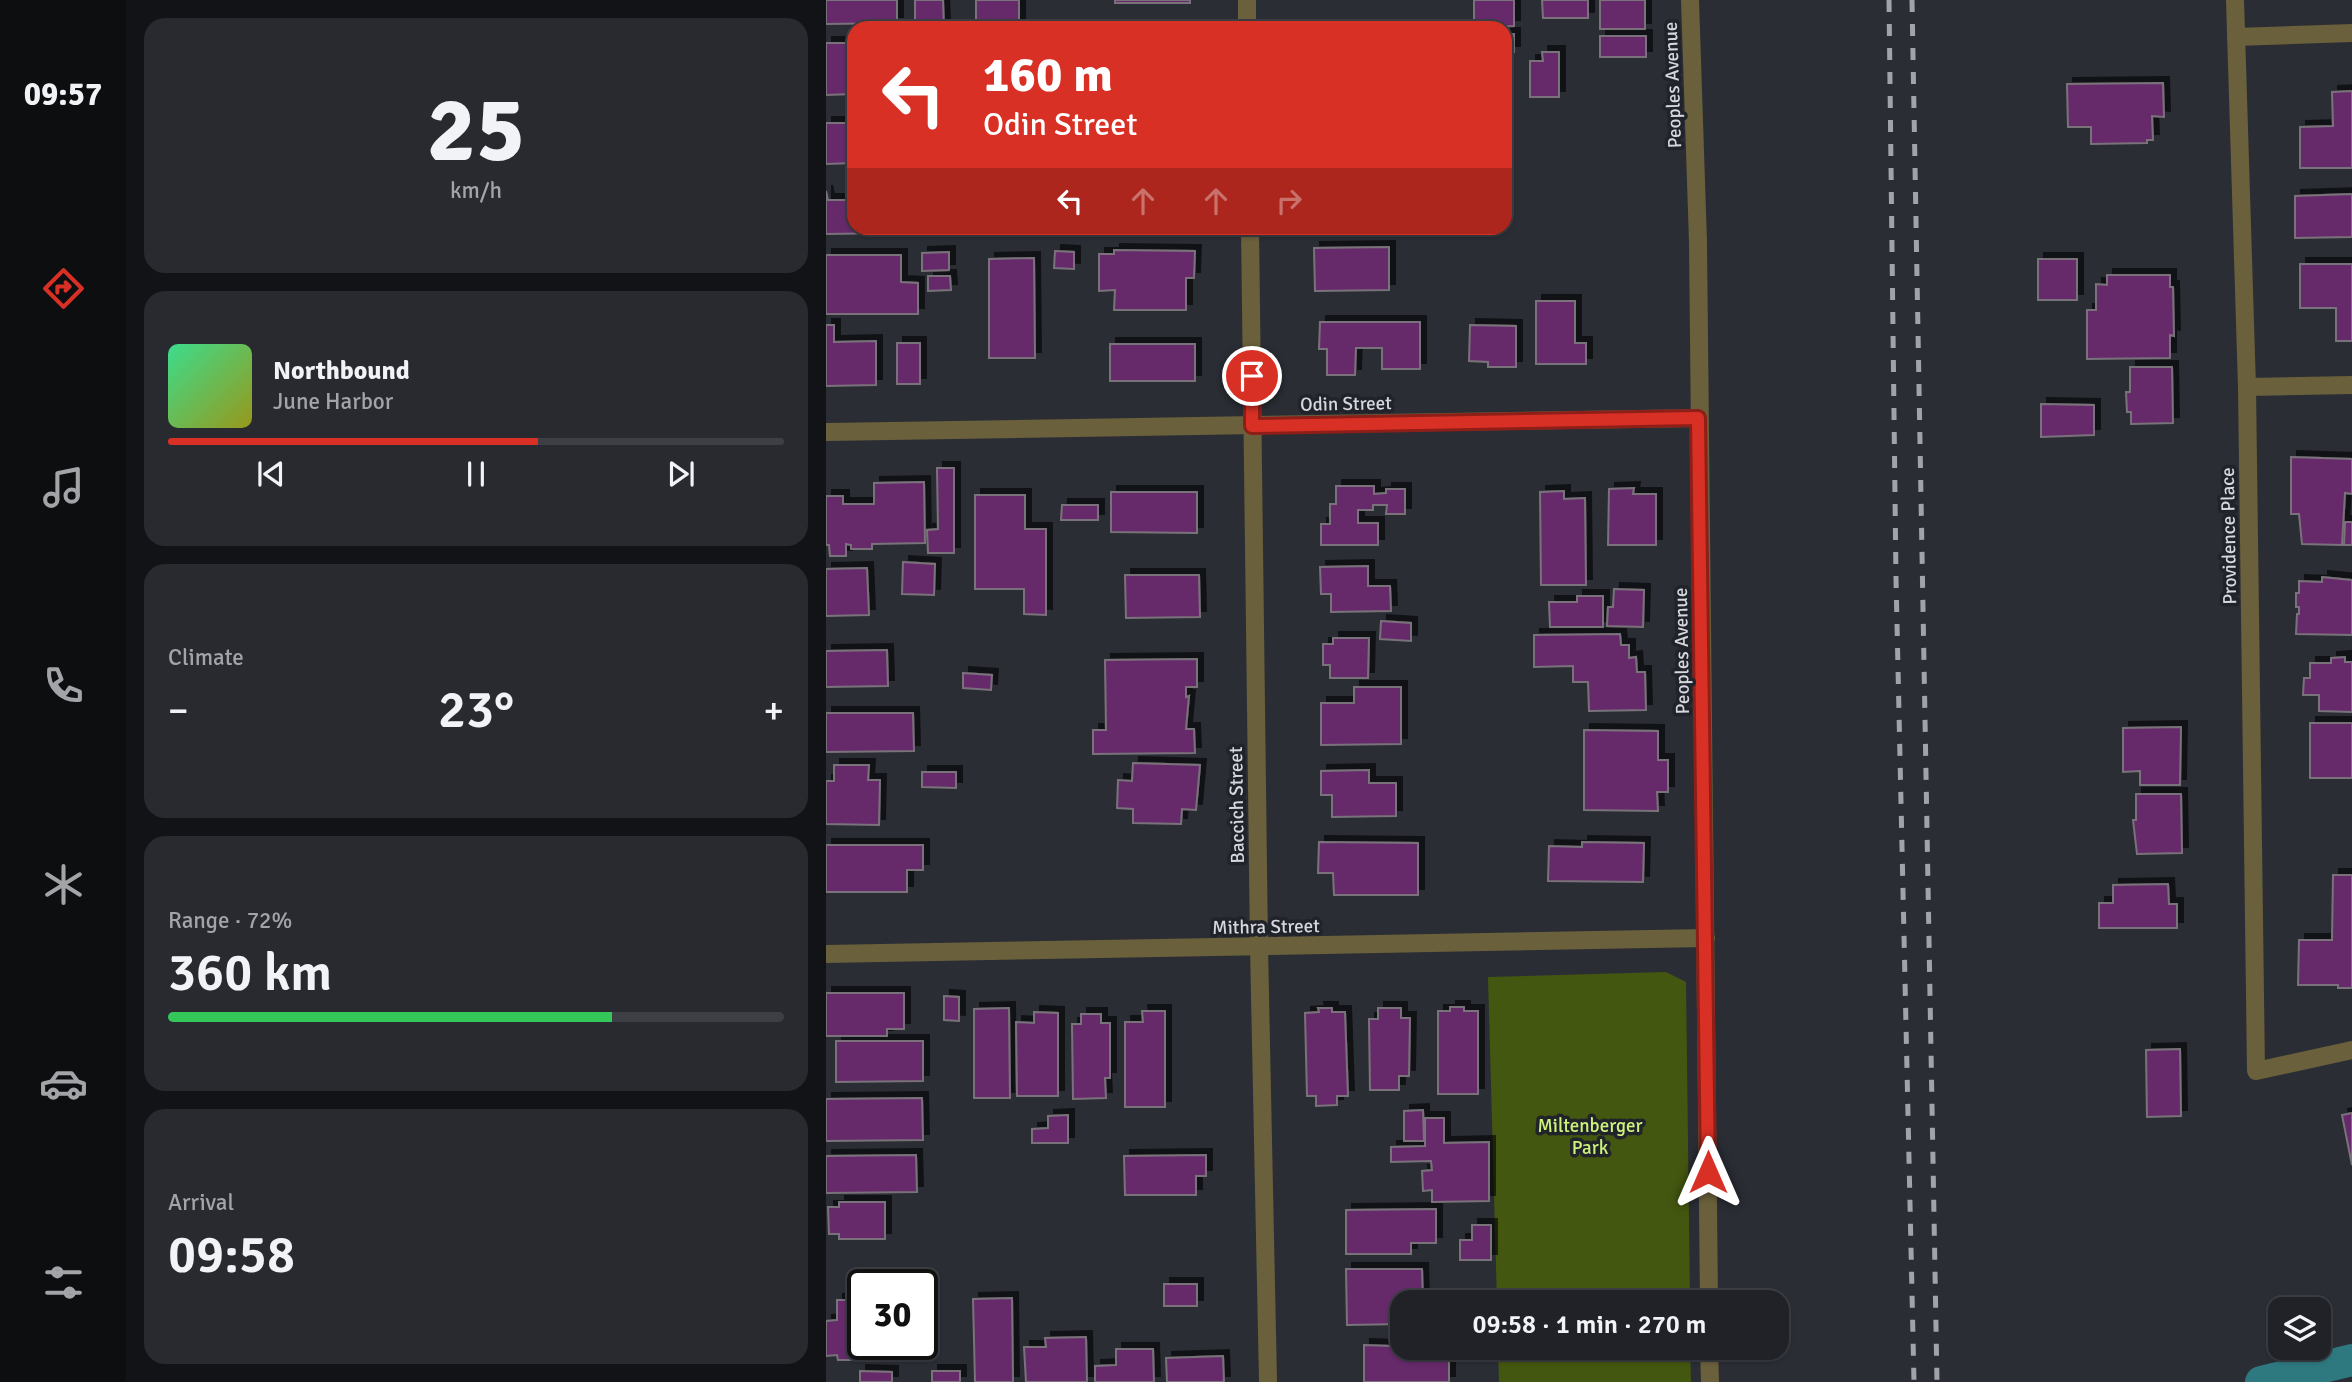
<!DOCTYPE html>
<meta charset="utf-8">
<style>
:root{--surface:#202228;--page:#282a30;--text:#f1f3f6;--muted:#a2a4a8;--line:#3d3f45;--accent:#d93025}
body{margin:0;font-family:Signika,sans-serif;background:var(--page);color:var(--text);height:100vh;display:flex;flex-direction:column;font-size:26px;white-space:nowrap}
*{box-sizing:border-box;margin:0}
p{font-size:23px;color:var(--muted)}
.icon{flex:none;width:38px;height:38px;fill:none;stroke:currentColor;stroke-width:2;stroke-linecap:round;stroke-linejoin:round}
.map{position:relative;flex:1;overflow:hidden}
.drawer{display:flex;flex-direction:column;gap:18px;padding:18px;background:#121316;width:700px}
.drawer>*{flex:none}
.hud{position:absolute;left:21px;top:21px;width:665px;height:214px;border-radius:21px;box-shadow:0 2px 5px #0004,0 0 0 2px var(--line);background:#d93025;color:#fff;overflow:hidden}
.controls{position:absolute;left:1442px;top:1297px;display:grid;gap:14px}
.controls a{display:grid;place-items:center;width:63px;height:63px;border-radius:14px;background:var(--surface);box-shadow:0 2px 5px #0004,0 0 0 2px var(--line);font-size:35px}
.speed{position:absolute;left:21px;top:1269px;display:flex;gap:14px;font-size:35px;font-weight:700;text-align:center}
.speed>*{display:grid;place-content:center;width:91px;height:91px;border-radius:50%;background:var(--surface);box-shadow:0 2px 5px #0004,0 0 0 2px var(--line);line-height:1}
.speed .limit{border:4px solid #111;border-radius:10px;background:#fff;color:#111}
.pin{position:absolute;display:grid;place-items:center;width:60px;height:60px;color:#fff;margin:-30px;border:4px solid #fff;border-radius:50%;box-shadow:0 2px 7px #0007}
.me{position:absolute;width:77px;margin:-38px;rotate:0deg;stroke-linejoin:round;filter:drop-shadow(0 0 5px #0008)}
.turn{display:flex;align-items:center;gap:24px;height:147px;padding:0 21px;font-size:32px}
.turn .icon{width:91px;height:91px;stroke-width:2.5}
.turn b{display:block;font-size:49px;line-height:60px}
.lanes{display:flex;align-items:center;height:66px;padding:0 21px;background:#0003;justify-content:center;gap:35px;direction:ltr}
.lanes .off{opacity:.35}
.big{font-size:52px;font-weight:600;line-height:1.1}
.drawer .tile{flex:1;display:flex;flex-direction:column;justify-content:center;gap:10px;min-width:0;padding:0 24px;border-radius:21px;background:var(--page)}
.drawer .dial{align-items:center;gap:0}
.dial b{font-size:91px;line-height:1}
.song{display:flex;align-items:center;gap:21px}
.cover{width:84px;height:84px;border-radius:10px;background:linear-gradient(135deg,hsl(150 70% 55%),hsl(60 70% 35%))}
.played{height:7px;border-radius:4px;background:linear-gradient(90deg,var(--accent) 60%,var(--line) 60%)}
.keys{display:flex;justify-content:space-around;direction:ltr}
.heat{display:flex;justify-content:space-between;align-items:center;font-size:38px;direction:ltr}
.charge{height:10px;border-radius:5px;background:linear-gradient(90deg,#34c759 72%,var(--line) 0)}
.trip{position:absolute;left:564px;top:1290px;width:399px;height:70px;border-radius:21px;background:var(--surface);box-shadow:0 2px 5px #0004,0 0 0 2px var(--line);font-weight:600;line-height:70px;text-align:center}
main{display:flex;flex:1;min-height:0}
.dock{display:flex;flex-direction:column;width:126px;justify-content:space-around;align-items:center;background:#0d0e10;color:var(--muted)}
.dock .icon{width:49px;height:49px}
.dock .current{color:var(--accent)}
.dock b{font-size:32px;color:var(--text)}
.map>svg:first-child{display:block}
</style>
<main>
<nav class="dock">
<b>09:57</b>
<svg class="icon current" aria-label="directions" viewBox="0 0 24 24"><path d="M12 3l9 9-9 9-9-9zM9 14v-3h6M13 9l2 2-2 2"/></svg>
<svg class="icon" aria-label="music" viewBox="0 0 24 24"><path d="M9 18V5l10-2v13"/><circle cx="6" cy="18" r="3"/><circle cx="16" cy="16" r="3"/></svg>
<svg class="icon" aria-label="phone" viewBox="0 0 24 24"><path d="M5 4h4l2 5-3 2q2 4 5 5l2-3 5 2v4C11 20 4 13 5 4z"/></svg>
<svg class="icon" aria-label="climate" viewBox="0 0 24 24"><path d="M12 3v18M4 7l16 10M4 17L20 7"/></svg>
<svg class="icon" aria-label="car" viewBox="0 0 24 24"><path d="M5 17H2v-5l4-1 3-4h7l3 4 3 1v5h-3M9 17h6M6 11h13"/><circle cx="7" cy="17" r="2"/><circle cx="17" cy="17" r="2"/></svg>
<svg class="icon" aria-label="filters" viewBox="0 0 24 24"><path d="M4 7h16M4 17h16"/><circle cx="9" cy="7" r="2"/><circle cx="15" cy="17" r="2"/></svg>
</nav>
<section class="drawer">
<div class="tile dial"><b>25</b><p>km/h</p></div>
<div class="tile">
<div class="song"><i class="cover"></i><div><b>Northbound</b><p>June Harbor</p></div></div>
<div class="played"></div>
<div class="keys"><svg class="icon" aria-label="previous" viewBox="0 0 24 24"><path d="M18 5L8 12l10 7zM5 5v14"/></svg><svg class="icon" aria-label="pause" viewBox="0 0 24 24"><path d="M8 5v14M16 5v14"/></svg><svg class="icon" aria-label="next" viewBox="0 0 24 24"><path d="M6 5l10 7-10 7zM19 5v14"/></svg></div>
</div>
<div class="tile"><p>Climate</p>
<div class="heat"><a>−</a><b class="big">23°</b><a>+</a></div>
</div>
<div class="tile"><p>Range · 72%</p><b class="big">360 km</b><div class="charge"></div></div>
<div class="tile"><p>Arrival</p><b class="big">09:58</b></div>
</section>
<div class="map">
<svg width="1526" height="1382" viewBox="0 0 1526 1382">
<defs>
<filter id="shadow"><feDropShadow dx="6" dy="-6" stdDeviation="0" flood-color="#0009"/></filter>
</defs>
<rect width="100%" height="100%" fill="#2b2d35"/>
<!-- green -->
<g fill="#445710">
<polygon points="840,972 860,982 864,1302 671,1302 662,977"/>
<polygon points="672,1348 864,1348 865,1382 673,1382"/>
</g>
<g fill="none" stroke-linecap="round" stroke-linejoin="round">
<!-- canal -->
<polyline stroke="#2e7980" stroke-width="32" points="1435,1382 1526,1360"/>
</g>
<!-- building -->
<g fill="#662a6b" stroke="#7a727a" stroke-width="2" filter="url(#shadow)">
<polygon points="0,0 71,0 71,23 0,24"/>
<polygon points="89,0 117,0 118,28 89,28"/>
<rect x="150" y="0" width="43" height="28"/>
<rect x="289" y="0" width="75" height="3"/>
<polygon points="648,0 688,0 688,26 648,27"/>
<polygon points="716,0 762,0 762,18 717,18"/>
<rect x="774" y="0" width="45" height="29"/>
<rect x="679" y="34" width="9" height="18"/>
<rect x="774" y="36" width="46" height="21"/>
<polygon points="0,43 28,43 28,94 0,95"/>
<polygon points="716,52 733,52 733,97 704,97 704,61 717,61"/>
<polygon points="1337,83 1338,117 1326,116 1327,140 1321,140 1321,143 1265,144 1265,127 1242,127 1241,84"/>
<polygon points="1526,91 1526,168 1474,168 1474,127 1507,126 1506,92"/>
<polygon points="0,123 28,123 28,163 0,164"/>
<polygon points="0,191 2,200 28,200 28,228 68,228 68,233 0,234"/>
<polygon points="1526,194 1526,237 1469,238 1469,196"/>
<polygon points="545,228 584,228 584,234 545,235"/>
<polygon points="563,247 563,290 489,291 488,248"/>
<polygon points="288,250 369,251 368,278 360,278 360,310 288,310 289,290 273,291 273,254 288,254"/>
<polygon points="229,251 248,252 248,269 228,268"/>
<polygon points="123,252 123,270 96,271 96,253"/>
<polygon points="0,255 75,255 75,282 92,283 92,314 0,314"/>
<polygon points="208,258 209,358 163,358 163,259"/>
<rect x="1212" y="259" width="39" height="41"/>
<polygon points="1474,264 1526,264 1526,341 1510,341 1510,308 1474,308"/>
<polygon points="1281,275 1344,275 1344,287 1347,287 1348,336 1344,335 1344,358 1261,359 1261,310 1270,310 1270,284 1281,285"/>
<polygon points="102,276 124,276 125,290 102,291"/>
<polygon points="710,301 749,301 749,343 760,343 760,364 710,364"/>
<polygon points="494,322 594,322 594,369 556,369 556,348 530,348 529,375 501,375 501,349 493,349"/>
<polygon points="0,325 8,325 8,342 50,341 50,385 0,386"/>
<polygon points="644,325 690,326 690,367 662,367 662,362 643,361"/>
<rect x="71" y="343" width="23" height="41"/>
<rect x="284" y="344" width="85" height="37"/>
<polygon points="1304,367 1346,367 1347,423 1305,424 1305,412 1301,412 1300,392 1304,392"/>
<polygon points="1215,404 1268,405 1268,435 1215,437"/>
<polygon points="1465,457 1526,459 1526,494 1519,493 1516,545 1476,544 1473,514 1465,514"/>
<polygon points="111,468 128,468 128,553 102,553 101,530 112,529"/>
<polygon points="98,482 99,543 46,544 46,549 25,549 25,545 20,544 20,556 4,556 3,545 0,545 0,496 17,496 17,504 48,504 48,483"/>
<polygon points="510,486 548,486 548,494 560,493 560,489 579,489 579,514 560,514 561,505 547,505 547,510 532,510 532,523 552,523 552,545 495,545 495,524 504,524 504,504 510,504"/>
<polygon points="808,488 807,494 830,494 830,545 782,545 783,489"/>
<polygon points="738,491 738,499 759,498 760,585 715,585 714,492"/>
<polygon points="285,492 371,492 371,533 285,532"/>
<polygon points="149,495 199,495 199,529 220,529 220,615 198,614 198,589 149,589"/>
<polygon points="236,505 272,505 272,520 235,520"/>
<polygon points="1519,522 1526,522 1526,545 1518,545"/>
<polygon points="77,562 109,564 108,595 76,594"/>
<polygon points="542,566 542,586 564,586 565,611 505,612 505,594 495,594 494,567"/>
<polygon points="41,568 43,615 0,616 0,569"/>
<polygon points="299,575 373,575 374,617 300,618"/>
<polygon points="1496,577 1526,580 1526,635 1470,634 1471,614 1473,614 1473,607 1470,607 1470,593 1473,593 1473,581 1496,582"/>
<polygon points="788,589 818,590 817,627 781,626 782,607 787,607"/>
<polygon points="751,596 777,596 777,627 724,627 723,602 751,602"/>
<polygon points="555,621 585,623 585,641 554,639"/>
<polygon points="794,634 795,645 803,645 803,658 810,657 811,672 819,672 820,710 763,711 762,682 747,682 747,666 708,667 708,635"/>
<polygon points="507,638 543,638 542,678 504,678 504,665 497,665 497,644 507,644"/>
<polygon points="61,650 62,686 0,687 0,651"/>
<polygon points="1519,657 1519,662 1526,662 1526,712 1493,711 1493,695 1477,695 1478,678 1484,678 1484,663 1505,663 1505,658"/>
<polygon points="371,659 371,687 360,687 360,697 363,696 360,729 368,729 369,753 267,754 267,730 280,730 279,660"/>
<polygon points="137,673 166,675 165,690 137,688"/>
<polygon points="528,687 575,687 575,744 495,745 495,703 528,703"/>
<polygon points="0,713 87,713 88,751 0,752"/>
<rect x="1484" y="723" width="42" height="55"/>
<polygon points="1355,727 1354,785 1314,785 1314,771 1297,772 1297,728"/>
<polygon points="758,730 832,731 832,760 842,760 842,792 831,792 832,811 758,810"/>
<polygon points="307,763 374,765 370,810 356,809 355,824 307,823 307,809 291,808 292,780 306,781"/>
<polygon points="8,765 43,765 42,780 54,780 53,825 0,824 0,781 8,781"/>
<polygon points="543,770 543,783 570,783 570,816 506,817 506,795 495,795 495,771"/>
<polygon points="96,772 130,772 130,788 96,787"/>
<polygon points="1310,794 1355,794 1356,853 1311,854 1307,820 1310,820"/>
<polygon points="493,842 592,843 592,895 508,895 507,873 492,873"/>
<polygon points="756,842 818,843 817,882 722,881 723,846 756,847"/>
<polygon points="0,845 97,845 97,870 81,870 81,892 0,892"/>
<polygon points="1507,875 1526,875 1526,988 1512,988 1512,985 1472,985 1473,940 1506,940"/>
<polygon points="1342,884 1343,904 1351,904 1351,928 1273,928 1273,903 1287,903 1287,885"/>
<polygon points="0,993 78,993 78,1029 61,1029 61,1036 0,1036"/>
<polygon points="118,996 133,997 133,1021 118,1020"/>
<polygon points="624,1007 638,1007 638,1011 652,1011 652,1094 612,1094 612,1011 624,1011"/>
<polygon points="183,1008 184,1098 148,1098 148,1009"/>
<polygon points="492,1008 506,1008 506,1012 519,1012 522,1096 511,1096 511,1105 490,1106 490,1096 481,1096 479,1013 493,1012"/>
<polygon points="552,1008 575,1008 575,1018 584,1018 583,1076 573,1076 573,1090 544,1090 543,1019 552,1019"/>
<polygon points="316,1011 339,1011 339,1107 299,1107 299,1022 317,1022"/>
<polygon points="208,1012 232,1013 232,1096 191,1096 190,1022 208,1023"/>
<polygon points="255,1014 275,1014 275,1023 284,1023 284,1078 279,1078 280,1098 247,1099 246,1024 255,1024"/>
<polygon points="10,1041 97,1041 97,1081 10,1082"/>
<polygon points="1354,1049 1355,1116 1321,1117 1320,1050"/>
<polygon points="96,1098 97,1140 0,1141 0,1099"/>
<polygon points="597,1110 598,1141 578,1141 578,1111"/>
<polygon points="1526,1113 1526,1165 1516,1115"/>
<polygon points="242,1115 242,1143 206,1143 206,1129 222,1128 222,1116"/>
<polygon points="599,1118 618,1118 618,1143 663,1142 663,1201 606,1202 606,1190 597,1191 596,1171 606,1170 605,1161 565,1162 565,1147 599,1146"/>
<polygon points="90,1155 91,1192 0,1193 0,1156"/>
<polygon points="380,1155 380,1176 370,1176 370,1195 299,1195 298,1156"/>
<polygon points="13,1202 59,1202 59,1239 13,1239 13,1234 3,1234 2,1207 13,1207"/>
<polygon points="610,1209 610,1243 585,1243 585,1254 520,1254 520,1210"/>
<polygon points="646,1225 665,1225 665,1260 634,1260 634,1240 646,1240"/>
<polygon points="520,1269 596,1269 597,1302 576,1302 576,1324 521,1325"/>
<rect x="338" y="1284" width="33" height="22"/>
<polygon points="186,1298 187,1382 149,1382 147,1299"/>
<polygon points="11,1300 37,1300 37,1344 54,1344 54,1360 12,1360 11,1355 0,1356 0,1321 11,1320"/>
<polygon points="260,1337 261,1382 200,1382 198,1347 220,1347 219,1338"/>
<polygon points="538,1345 623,1348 623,1382 538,1382"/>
<polygon points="290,1349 327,1349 328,1382 269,1382 269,1366 290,1365"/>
<polygon points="397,1356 398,1382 341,1382 340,1358"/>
<polygon points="34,1371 66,1372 66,1382 34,1382"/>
<rect x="106" y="1371" width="28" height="11"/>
</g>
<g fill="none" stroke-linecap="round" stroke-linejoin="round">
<!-- minor -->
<g stroke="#6a603b" stroke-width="18">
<polyline points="421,0 421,28"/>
<polyline points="864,0 872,242 883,1302"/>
<polyline points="1409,0 1421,387 1430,1071 1526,1050"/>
<polyline points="1410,37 1526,33"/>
<polyline points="424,228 433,947 442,1382"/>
<polyline points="1421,387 1526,385"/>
<polyline points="0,432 872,418"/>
<polyline points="0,954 880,938"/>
<polyline points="883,1348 884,1382"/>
</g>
<!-- rail -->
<g stroke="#a1a3a9" stroke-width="5" stroke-dasharray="12 12" stroke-linecap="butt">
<polyline points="1063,0 1070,579 1088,1382"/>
<polyline points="1086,0 1111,1382"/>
</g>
</g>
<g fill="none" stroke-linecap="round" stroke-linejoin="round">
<defs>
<polyline id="route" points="426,376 426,426 872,418 882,1172"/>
</defs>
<!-- route casing -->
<use href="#route" stroke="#8d1f18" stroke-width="18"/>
<!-- route -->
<use href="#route" stroke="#d93025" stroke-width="12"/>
</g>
<g text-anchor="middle" stroke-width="7" stroke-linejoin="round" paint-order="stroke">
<!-- street labels -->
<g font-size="19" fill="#d6d8dd" stroke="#21232b">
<text transform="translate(846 85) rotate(-92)" y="7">Peoples Avenue</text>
<text transform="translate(520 403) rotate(-1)" y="7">Odin Street</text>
<text transform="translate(1402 536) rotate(-91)" y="7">Providence Place</text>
<text transform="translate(855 651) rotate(-91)" y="7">Peoples Avenue</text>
<text transform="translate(410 805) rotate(-91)" y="7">Baccich Street</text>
<text transform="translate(440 926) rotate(-1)" y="7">Mithra Street</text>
</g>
<!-- park labels -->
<g font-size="19" fill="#cef37b" stroke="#21232b">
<text x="764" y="1132">Miltenberger<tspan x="764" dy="22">Park</tspan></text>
</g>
</g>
</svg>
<div class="controls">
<a><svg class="icon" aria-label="layers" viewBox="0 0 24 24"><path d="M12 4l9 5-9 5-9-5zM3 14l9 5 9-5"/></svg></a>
</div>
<div class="speed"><div class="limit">30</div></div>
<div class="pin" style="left:426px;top:376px;background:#d93025"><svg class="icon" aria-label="arrive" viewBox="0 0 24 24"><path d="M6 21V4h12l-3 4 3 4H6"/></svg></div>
<svg class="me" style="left:882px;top:1172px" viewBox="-20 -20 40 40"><path d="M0-17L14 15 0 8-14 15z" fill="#d93025" stroke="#fff" stroke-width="4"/></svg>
<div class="trip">09:58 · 1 min · 270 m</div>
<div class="hud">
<div class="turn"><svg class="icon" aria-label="left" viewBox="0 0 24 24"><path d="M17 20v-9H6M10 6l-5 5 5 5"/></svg><div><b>160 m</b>Odin Street</div></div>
<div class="lanes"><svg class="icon" aria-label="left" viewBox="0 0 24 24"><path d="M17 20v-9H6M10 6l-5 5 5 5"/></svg><svg class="icon off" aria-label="ahead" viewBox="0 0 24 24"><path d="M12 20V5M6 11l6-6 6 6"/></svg><svg class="icon off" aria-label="ahead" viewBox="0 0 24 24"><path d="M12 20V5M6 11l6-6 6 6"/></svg><svg class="icon off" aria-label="right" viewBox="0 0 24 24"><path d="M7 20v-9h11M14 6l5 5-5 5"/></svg></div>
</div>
</div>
</main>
